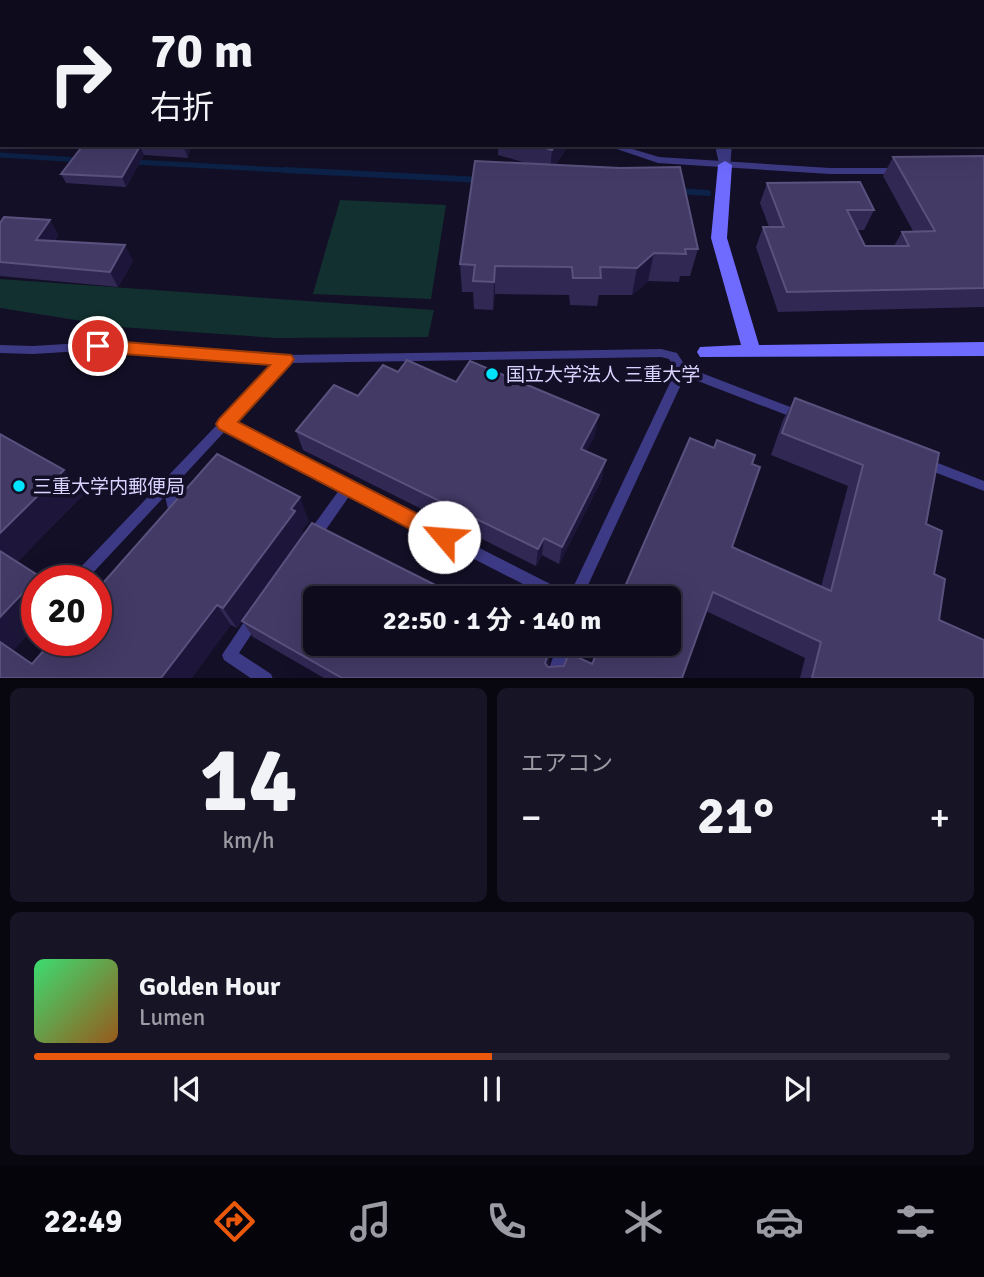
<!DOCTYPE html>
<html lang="ja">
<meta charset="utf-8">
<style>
:root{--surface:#0e0b1c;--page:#171425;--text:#f1f3f6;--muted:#9b9ba3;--line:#2e2b3b;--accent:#ea580c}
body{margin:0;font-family:Signika,"Noto Sans JP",sans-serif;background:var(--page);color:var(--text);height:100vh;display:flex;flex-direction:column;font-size:26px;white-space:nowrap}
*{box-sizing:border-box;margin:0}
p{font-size:23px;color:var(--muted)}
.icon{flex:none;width:38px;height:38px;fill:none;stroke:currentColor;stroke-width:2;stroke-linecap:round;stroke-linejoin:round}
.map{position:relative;height:678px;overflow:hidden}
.sheet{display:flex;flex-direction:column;gap:10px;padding:10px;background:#08060f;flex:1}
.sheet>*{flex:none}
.guide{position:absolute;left:0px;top:0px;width:985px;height:147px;box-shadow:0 7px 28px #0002,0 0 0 2px var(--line);background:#0e0b1c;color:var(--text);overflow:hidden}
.speed{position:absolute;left:21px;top:565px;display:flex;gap:14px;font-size:35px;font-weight:700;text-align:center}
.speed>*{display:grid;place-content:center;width:91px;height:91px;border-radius:50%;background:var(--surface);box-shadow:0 7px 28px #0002,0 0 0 2px var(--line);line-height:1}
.speed .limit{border:10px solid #d22;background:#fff;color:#111}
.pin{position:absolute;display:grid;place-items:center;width:60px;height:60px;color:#fff;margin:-30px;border:4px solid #fff;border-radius:50%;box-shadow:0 2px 7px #0007}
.me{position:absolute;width:77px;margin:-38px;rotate:297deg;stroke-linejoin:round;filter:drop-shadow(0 0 5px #0008)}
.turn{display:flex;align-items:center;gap:24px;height:147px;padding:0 35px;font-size:32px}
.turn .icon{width:91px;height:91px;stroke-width:2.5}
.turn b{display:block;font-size:49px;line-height:60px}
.big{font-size:52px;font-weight:700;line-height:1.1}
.sheet .widget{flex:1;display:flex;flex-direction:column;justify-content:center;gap:10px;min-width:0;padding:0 24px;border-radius:10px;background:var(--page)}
.sheet .dial{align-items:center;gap:0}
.dial b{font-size:91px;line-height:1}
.song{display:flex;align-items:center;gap:21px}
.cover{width:84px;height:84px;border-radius:10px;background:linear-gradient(135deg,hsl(140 70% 55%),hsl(30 70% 35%))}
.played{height:7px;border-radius:4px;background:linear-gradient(90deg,var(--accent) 50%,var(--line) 50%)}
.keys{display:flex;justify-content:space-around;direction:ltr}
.heat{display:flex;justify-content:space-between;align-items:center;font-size:38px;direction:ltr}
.sheet .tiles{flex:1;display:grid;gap:10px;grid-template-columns:1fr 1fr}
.widget:last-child{grid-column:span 2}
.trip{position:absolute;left:303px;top:586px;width:378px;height:70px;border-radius:10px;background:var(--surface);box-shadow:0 7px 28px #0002,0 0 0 2px var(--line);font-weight:700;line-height:70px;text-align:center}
.menu{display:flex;height:112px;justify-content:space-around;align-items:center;background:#06040b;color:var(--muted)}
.menu .icon{width:49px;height:49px}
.menu .on{color:var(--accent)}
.menu b{font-size:32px;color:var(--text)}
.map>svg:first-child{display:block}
</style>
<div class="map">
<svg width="984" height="679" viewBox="0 0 984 679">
<rect width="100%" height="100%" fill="#130f26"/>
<!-- green -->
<g fill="#12302f">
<polygon points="340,200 446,205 431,299 313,294"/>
<polygon points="0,279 434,310 428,337 276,338 120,327 0,308"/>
</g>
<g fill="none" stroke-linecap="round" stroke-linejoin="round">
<!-- stream-far1 -->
<g stroke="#0c2248" stroke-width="5">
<polyline points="0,155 80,160"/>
<polyline points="134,162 319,172"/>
</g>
<!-- stream -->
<g stroke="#0c2248" stroke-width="6">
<polyline points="285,170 482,180"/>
<polyline points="679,191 708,193"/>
</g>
<!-- lane -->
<g fill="#3d3a85" fill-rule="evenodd">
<polygon points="123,0 133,0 135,2 125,2"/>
<polygon points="383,0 390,0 389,2 382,2"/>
<polygon points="581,0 587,0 586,2 580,2"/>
<polygon points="605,145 619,145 659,157 830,168 897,168 901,171 897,174 830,174 658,163"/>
<path d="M98 342 286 355 661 349 677 353 686 367 806 413 808 416 806 419 802 421 685 376 582 598H550L350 495 318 541 313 543 308 541 307 537 308 533 340 489 226 430 175 485 181 518 179 522 175 524 171 522 165 496 88 578 83 580 78 578 76 574 78 570 276 363 98 350 33 354 0 353V345L33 346ZM661 357 669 359 676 370 569 596 568 593 233 423 289 363Z"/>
<polygon points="925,458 984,481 984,491 921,467 919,463 921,459"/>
<polygon points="255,611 260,613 262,618 239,653 271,674 273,679 252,679 224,660 222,655 250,613"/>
<polygon points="558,644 572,644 559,679 545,679"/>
</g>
<!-- street -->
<g fill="#3d3a85" fill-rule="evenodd">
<polygon points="798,0 810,0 798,2"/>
<polygon points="864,0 883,0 884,2 866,2"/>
<polygon points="945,0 957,0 958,2 947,2"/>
<rect x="0" y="76" width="2" height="8"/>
<polygon points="718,145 732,145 730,168 720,168 716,150"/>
</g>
<!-- secondary -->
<polygon fill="#6f6bff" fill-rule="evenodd" points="725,161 732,165 727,238 759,345 984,342 984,356 700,357 697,352 700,347 741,345 711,238 718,165"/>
</g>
<!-- wall -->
<g fill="#312854">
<polygon points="0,0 21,0 20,2 2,2 2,11 0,11"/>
<polygon points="53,0 100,0 97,2 59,2"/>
<polygon points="408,0 502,0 502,2 415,2"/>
<polygon points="93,145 191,145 188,158 144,155 126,187 66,183 61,174"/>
<polygon points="498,145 569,145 555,165 698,249 690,276 680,276 679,282 648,281 632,295 599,295 597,306 570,305 569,295 495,294 493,310 474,309 473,292 462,292 460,264 526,163 498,155"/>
<polygon points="984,156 984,307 778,312 756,247 763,227 769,227 760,203 767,183 874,210 864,230 857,230 865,246 894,246 902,232 913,231 883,176 893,157"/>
<polygon points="50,220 58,235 55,241 133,261 118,287 0,276 0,223"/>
<polygon points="398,372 456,382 595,435 586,451 602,479 559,564 542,555 536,566 303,450 296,431"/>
<polygon points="795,398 926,524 934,574 939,620 984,678 800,678 805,658 706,611 682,678 324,678 253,637 242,621 237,628 231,625 0,678 0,434 84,494 17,562 39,576 44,581 37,581 13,651 32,664 309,521 302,530 304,534 549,660 548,667 592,664 752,464 732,547 821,587 848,486 771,455 783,420"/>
</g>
<!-- shaded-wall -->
<g fill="#1d163a">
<polygon points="6,0 21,0 20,2 7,2"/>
<polygon points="86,0 100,0 97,2 87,2"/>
<polygon points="295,0 331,0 328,2 292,2"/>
<polygon points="490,0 502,0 502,2 488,2"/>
<polygon points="690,0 700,0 699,2 689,2"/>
<polygon points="2,55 2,69 0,71 0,57"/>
<polygon points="2,125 2,141 0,139 0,127"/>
<polygon points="185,145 191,145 188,158 184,148"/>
<polygon points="555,145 569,145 550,171 552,150"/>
<polygon points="140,146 144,155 126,187 122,177"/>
<polygon points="50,220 58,235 46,255 36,240"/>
<polygon points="125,245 133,261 118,287 110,272"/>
<polygon points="654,253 648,281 632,295 637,268"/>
<polygon points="495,266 495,294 493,310 494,282"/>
<polygon points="599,415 595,435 578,468 581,449"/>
<polygon points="606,460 602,479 559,564 562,547"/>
<polygon points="64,470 84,494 13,566 0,554 0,533"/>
<polygon points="300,497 309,521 302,530 304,534 237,628 223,608"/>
<polygon points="544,538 542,555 536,566 538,549"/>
<polygon points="39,576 44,581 37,581 37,625 13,651 0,642 0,617"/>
<polygon points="217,605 231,625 192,678 161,678"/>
<polygon points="552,644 549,660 543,678 545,663"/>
</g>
<!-- building -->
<g fill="#433a66" stroke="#5a527e" stroke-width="2">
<polygon points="260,0 295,0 292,2 258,2"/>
<polygon points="434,0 490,0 488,2 432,2"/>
<polygon points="601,0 690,0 689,2 600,2"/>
<polygon points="838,0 873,0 872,2 837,2"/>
<polygon points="2,29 2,55 0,57 0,31"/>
<polygon points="0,82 2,82 2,125 0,127"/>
<polygon points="93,145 185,145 184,148 140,146 122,177 61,174 81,148 92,147"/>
<polygon points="536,145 555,145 552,150"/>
<polygon points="984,156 984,288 787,292 763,227 784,227 767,183 860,182 874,210 847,210 865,246 909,246 902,232 935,231 893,157"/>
<polygon points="475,161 620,168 680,167 698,249 685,249 686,254 654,253 637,268 600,267 601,278 573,278 572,267 495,266 494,282 473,281 475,265 460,264"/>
<polygon points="4,217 50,220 36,240 125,245 110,272 0,262 0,223"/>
<polygon points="407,360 456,382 470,361 599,415 581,449 606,460 562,547 544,538 538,549 296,431 334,385 358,396 383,365 398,372"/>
<polygon points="795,398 939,453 926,524 942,531 934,574 945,579 939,620 984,640 984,678 812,678 821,642 713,592 682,678 342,678 242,621 312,523 461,598 315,598 315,644 552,644 545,663 548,667 564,666 569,653 592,664 601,644 668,644 668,598 620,598 690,438 714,448 717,440 755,455 752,464 760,467 732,547 831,591 863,465 782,433"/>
<polygon points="0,434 64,470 0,533"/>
<polygon points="217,454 300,497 291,509 295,511 223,608 217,605 161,678 0,678 0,642 32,664 53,640 96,640 96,591"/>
<polygon points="0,551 39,576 0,617"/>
</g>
<!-- route -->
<polygon fill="#ea580c" stroke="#983908" stroke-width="2" points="98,340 291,355 294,359 291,364 238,422 451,531 453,537 451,543 444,546 437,543 219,429 216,424 219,419 270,365 98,352 90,346"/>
<!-- markers -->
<g fill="#00e5ff" stroke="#130f26" stroke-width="2.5">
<circle cx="492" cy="374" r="7"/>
<circle cx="19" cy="486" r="7"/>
</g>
<g text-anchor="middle" stroke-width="7" stroke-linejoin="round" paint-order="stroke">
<!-- poi labels -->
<g font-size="19" fill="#d9d4ff" stroke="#130f26" text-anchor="start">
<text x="506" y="381">国立大学法人 三重大学</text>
<text x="33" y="493">三重大学内郵便局</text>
</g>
</g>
</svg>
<div class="speed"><div class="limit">20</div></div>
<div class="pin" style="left:98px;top:346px;background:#d93025"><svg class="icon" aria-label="arrive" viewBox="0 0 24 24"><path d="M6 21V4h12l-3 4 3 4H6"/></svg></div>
<svg class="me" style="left:444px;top:537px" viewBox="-20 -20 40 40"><circle r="19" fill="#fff"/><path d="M0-13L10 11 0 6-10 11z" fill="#ea580c"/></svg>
<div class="trip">22:50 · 1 分 · 140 m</div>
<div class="guide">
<div class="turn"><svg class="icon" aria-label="right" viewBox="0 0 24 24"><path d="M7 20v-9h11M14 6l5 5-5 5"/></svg><div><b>70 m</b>右折</div></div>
</div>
</div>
<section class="sheet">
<div class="tiles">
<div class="widget dial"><b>14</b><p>km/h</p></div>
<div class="widget"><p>エアコン</p>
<div class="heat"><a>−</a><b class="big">21°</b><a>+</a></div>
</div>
<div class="widget">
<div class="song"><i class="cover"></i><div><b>Golden Hour</b><p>Lumen</p></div></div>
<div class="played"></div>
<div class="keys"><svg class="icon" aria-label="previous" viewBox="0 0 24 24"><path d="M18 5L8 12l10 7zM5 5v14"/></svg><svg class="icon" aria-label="pause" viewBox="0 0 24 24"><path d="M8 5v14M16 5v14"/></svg><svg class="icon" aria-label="next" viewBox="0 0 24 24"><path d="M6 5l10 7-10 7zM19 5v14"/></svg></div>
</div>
</div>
</section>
<nav class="menu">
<b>22:49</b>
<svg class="icon on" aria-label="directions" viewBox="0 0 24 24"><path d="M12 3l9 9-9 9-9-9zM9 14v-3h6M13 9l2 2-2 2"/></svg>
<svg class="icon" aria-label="music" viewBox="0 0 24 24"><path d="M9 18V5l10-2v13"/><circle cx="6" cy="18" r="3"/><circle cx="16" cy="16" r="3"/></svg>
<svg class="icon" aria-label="phone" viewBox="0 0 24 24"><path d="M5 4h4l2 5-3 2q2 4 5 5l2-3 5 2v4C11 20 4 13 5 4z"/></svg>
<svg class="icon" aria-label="climate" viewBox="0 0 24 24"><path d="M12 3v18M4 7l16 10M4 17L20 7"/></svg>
<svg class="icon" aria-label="car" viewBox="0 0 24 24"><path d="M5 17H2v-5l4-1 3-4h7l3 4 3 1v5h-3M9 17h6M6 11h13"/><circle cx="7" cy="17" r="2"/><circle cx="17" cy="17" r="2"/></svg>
<svg class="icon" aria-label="filters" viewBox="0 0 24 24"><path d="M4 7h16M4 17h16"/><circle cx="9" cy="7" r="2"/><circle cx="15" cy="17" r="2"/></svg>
</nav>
